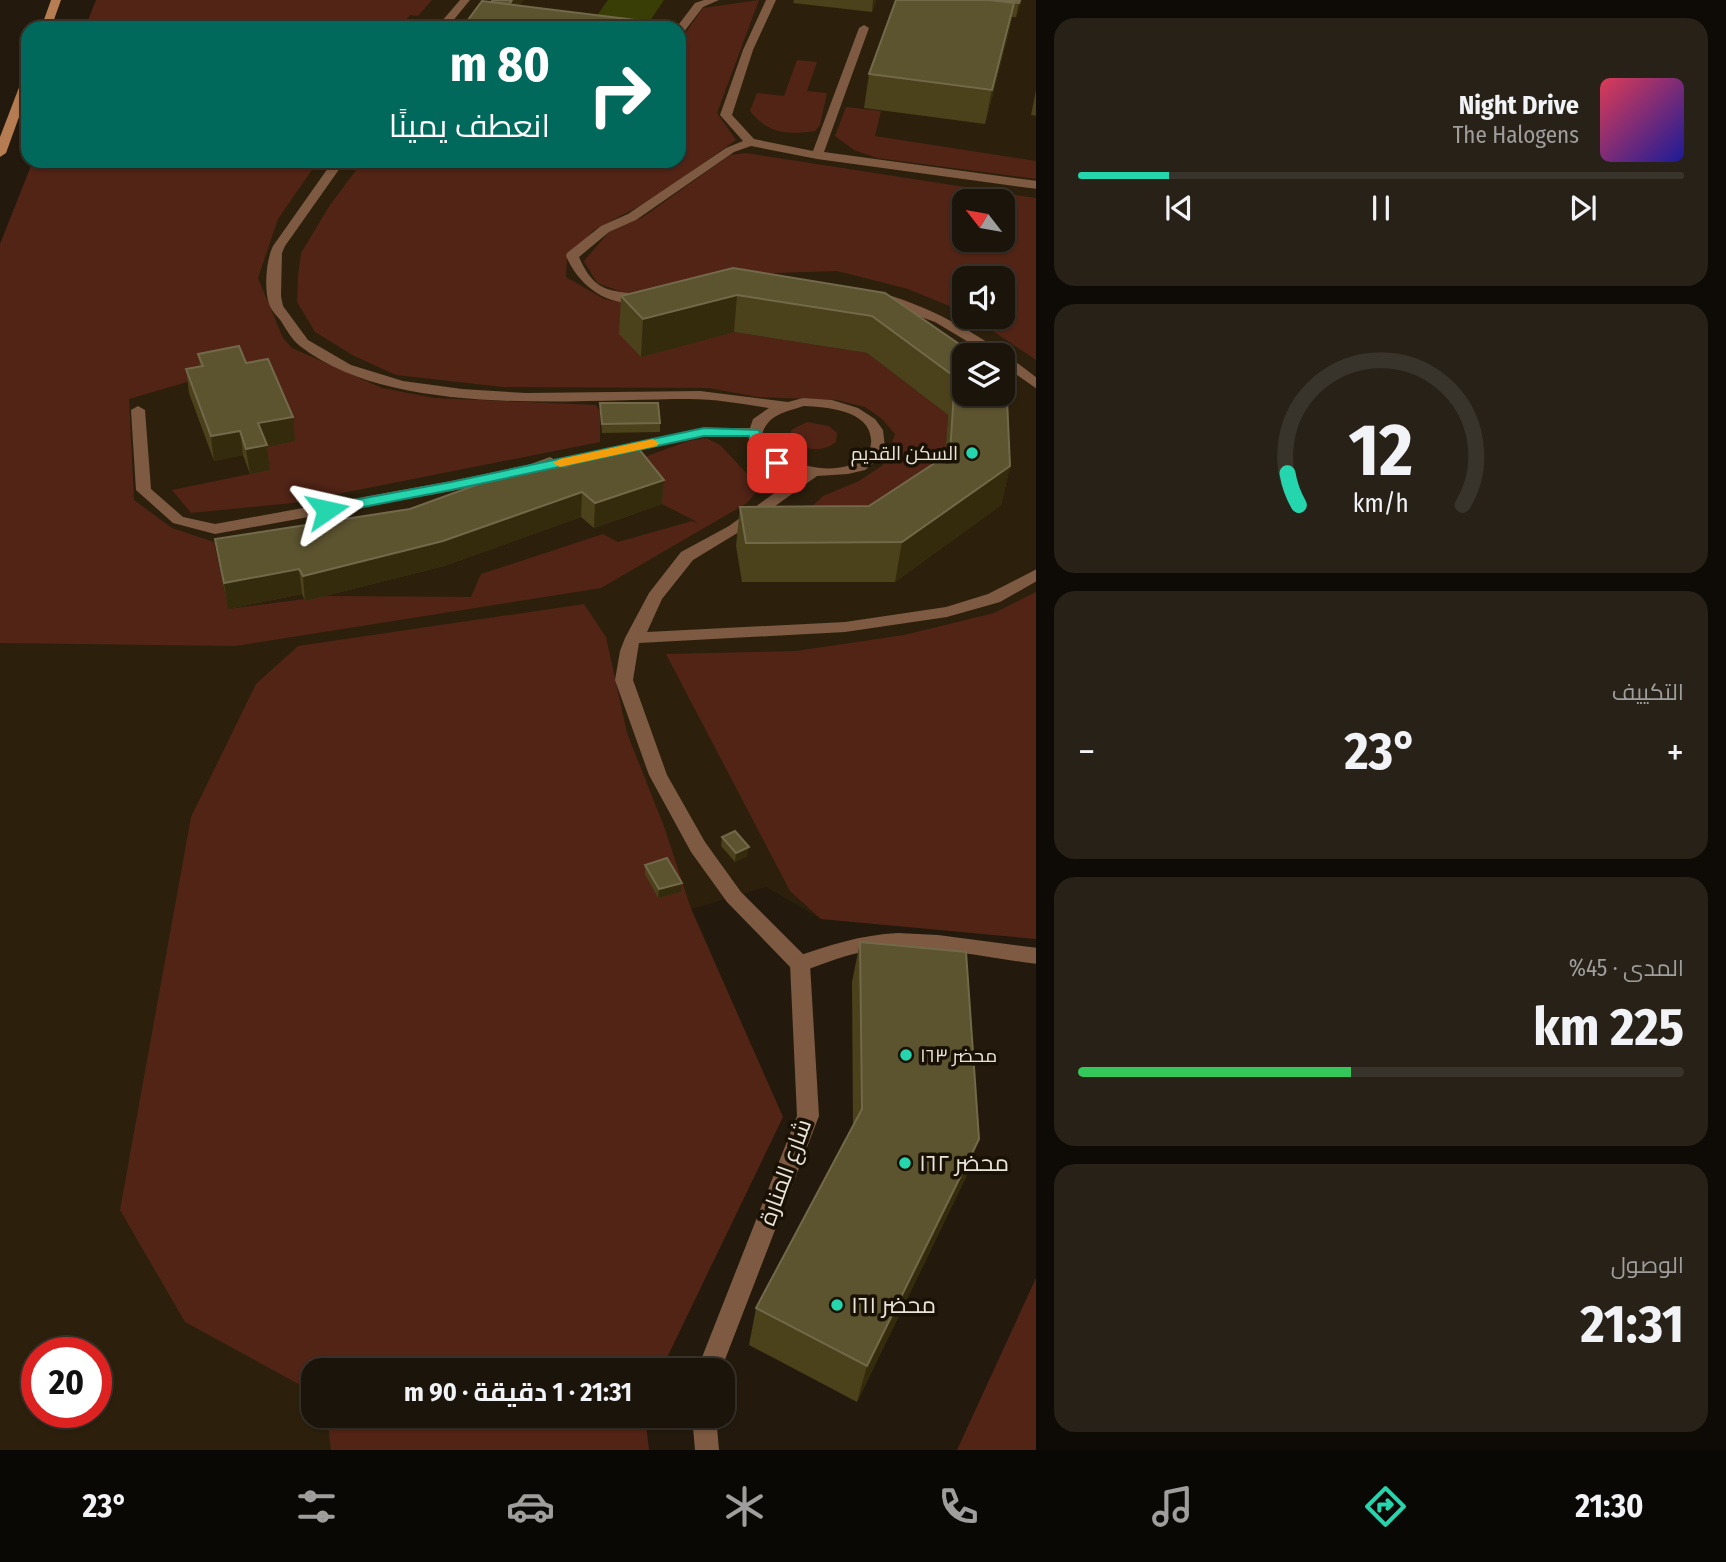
<!DOCTYPE html>
<html lang="ar">
<meta charset="utf-8">
<style>
:root{--surface:#1a140a;--page:#272118;--text:#f1f3f6;--muted:#9f9e9c;--line:#38332b;--accent:#25d5ae}
body{margin:0;font-family:"Fira Sans Condensed",Cairo,sans-serif;background:var(--page);color:var(--text);direction:rtl;height:100vh;display:flex;flex-direction:column;font-size:26px;white-space:nowrap}
*{box-sizing:border-box;margin:0}
p{font-size:23px;color:var(--muted)}
.icon{flex:none;width:38px;height:38px;fill:none;stroke:currentColor;stroke-width:2;stroke-linecap:round;stroke-linejoin:round}
.map{position:relative;flex:1;overflow:hidden;direction:ltr}
.panel{display:flex;flex-direction:column;gap:18px;padding:18px;background:#0e0b06;width:690px}
.panel>*{flex:none}
.guide{position:absolute;left:21px;top:21px;width:665px;height:147px;border-radius:21px;box-shadow:0 2px 5px #0004,0 0 0 2px var(--line);direction:rtl;background:#00695c;color:#fff;overflow:hidden}
.needle{width:46px;rotate:301deg}
.controls{position:absolute;left:952px;top:189px;display:grid;gap:14px}
.controls a{display:grid;place-items:center;width:63px;height:63px;border-radius:14px;background:var(--surface);box-shadow:0 2px 5px #0004,0 0 0 2px var(--line);font-size:35px}
.speed{position:absolute;left:21px;top:1337px;display:flex;gap:14px;font-size:35px;font-weight:700;text-align:center}
.speed>*{display:grid;place-content:center;width:91px;height:91px;border-radius:50%;background:var(--surface);box-shadow:0 2px 5px #0004,0 0 0 2px var(--line);line-height:1}
.speed .limit{border:10px solid #d22;background:#fff;color:#111}
.pin{position:absolute;display:grid;place-items:center;width:60px;height:60px;color:#fff;margin:-30px;border-radius:14px;box-shadow:0 4px 10px #0006}
.me{position:absolute;width:77px;margin:-38px;rotate:79deg;stroke-linejoin:round;filter:drop-shadow(0 0 5px #0008)}
.turn{display:flex;align-items:center;gap:24px;height:147px;padding:0 21px;font-size:32px}
.turn .icon{width:91px;height:91px;stroke-width:2.5}
.turn b{display:block;font-size:49px;line-height:60px}
.big{font-size:52px;font-weight:700;line-height:1.1}
.panel .widget{flex:1;display:flex;flex-direction:column;justify-content:center;gap:10px;min-width:0;padding:0 24px;border-radius:21px;background:var(--page)}
.panel .dial{align-items:center;gap:0}
.dial svg{height:182px;overflow:visible;fill:none;stroke:var(--line);stroke-width:7;stroke-linecap:round;text-anchor:middle}
.dial text{fill:var(--text);stroke:none}
.song{display:flex;align-items:center;gap:21px}
.cover{width:84px;height:84px;border-radius:10px;background:linear-gradient(135deg,hsl(350 70% 55%),hsl(240 70% 35%))}
.played{height:7px;border-radius:4px;background:linear-gradient(90deg,var(--accent) 15%,var(--line) 15%)}
.keys{display:flex;justify-content:space-around;direction:ltr}
.heat{display:flex;justify-content:space-between;align-items:center;font-size:38px;direction:ltr}
.charge{height:10px;border-radius:5px;background:linear-gradient(90deg,#34c759 45%,var(--line) 0)}
.trip{position:absolute;left:301px;top:1358px;width:434px;height:70px;border-radius:21px;background:var(--surface);box-shadow:0 2px 5px #0004,0 0 0 2px var(--line);font-weight:700;line-height:70px;text-align:center;direction:rtl}
.dock{display:flex;height:112px;justify-content:space-around;align-items:center;background:#0a0804;color:var(--muted)}
.dock .icon{width:49px;height:49px}
.dock .on{color:var(--accent)}
.dock b{font-size:32px;color:var(--text)}
main{display:flex;flex:1;min-height:0}
.map>svg:first-child{display:block}
</style>
<main>
<section class="panel">
<div class="widget">
<div class="song"><i class="cover"></i><div><b>Night Drive</b><p>The Halogens</p></div></div>
<div class="played"></div>
<div class="keys"><svg class="icon" aria-label="previous" viewBox="0 0 24 24"><path d="M18 5L8 12l10 7zM5 5v14"/></svg><svg class="icon" aria-label="pause" viewBox="0 0 24 24"><path d="M8 5v14M16 5v14"/></svg><svg class="icon" aria-label="next" viewBox="0 0 24 24"><path d="M6 5l10 7-10 7zM19 5v14"/></svg></div>
</div>
<div class="widget dial"><svg viewBox="0 0 100 80">
<path d="M14 69A42 42 0 1 1 86 69"/>
<path d="M14 69A42 42 0 0 1 9 55" stroke="#25d5ae"/>
<text x="50" y="56" font-size="32" font-weight="700">12</text>
<text x="50" y="72" font-size="11">km/h</text>
</svg></div>
<div class="widget"><p>التكييف</p>
<div class="heat"><a>−</a><b class="big">23°</b><a>+</a></div>
</div>
<div class="widget"><p>المدى · 45%</p><b class="big">225 km</b><div class="charge"></div></div>
<div class="widget"><p>الوصول</p><b class="big">21:31</b></div>
</section>
<div class="map">
<svg width="1037" height="1450" viewBox="0 0 1037 1450">
<rect width="100%" height="100%" fill="#231a0d"/>
<!-- built -->
<path fill="#2c200c" fill-rule="evenodd" d="M96 0H1036V939L821 919 766 887 692 909 783 1117 661 1370H313V1416H645L649 1450H0V244L33 161H679V28H85ZM964 201H1003V240H964ZM964 278H1003V317H964ZM964 355H1003V394H964ZM37 1353H96V1412H37Z"/>
<!-- green -->
<g fill="#512416" fill-rule="evenodd">
<polygon points="96,0 432,0 418,16 410,15 399,28 85,28"/>
<polygon points="759,0 717,113 736,140 649,201 594,230 567,259 566,277 604,299 646,307 839,295 929,318 879,331 730,305 641,357 734,332 867,353 948,415 943,492 792,526 823,496 859,481 883,465 895,434 881,418 865,407 837,400 758,397 708,388 503,387 396,375 354,356 315,332 297,302 298,276 301,253 330,205 363,161 679,161 679,42 703,8"/>
<path d="M797 60 817 62 807 91 827 93 820 125 815 131C787 135 768 134 750 111L757 93 784 96Z"/>
<polygon points="846,107 881,111 875,136 1036,161 1036,179 877,158 854,150 835,136"/>
<path d="M746 153 1036 198V360L972 317H1003V278H964V312L908 289 837 271 776 273 696 287 627 294 597 283 584 261 609 232 643 217 730 155ZM964 201H1003V240H964Z"/>
<polygon points="33,161 318,161 278,219 258,278 283,338 292,348 382,388 434,398 596,405 600,412 600,442 292,503 191,513 172,490 269,470 201,378 129,399 134,500 172,528 214,542 228,609 328,596 471,597 481,574 603,534 618,542 692,521 699,523 662,504 626,464 688,441 706,438 720,445 753,480 757,491 747,503 601,588 235,646 0,643 0,244"/>
<path d="M807 422 829 426 837 433 836 442C822 453 804 451 791 439V430Z"/>
<polygon points="1036,592 1036,939 821,919 790,891 666,654 796,651 904,635 994,613"/>
<polygon points="584,604 606,637 627,733 665,829 691,909 783,1117 661,1370 313,1370 313,1392 185,1322 120,1210 191,817 256,684 298,646"/>
<polygon points="1036,1278 1036,1450 957,1450"/>
<polygon points="327,1416 645,1416 649,1450 331,1450"/>
</g>
<!-- water -->
<polygon fill="#393e07" points="608,0 664,0 645,28 591,24"/>
<g fill="none" stroke-linecap="round" stroke-linejoin="round">
<!-- service -->
<g fill="#7d5a41" fill-rule="evenodd">
<polygon points="460,0 470,0 447,28 436,28"/>
<polygon points="704,0 719,0 703,7 683,33 679,34 679,28 676,28 695,3"/>
<path d="M766 0H776L753 50 732 115 754 139 813 151 859 28 864 25 869 28 824 152 1037 181V189L817 159 751 146 734 152 636 220 609 232 579 257C596 296 612 289 647 296V302C610 309 580 288 566 256L567 253 601 226 628 214 726 148 743 141 720 115 743 50Z"/>
<path d="M333 161H345L285 246 282 253 281 296 283 306 308 340 351 365 403 381 462 389 526 393 700 391 788 402 803 398 832 400 858 408 875 419 883 430 885 447 880 458 865 470 848 474 817 476 739 532 693 560 662 599 647 632 845 622 946 607 988 594 1037 569V581L1000 602 947 617 845 632 639 643 633 680 667 775 705 842 741 892 807 958 810 964 807 970 800 972 793 970 727 902 691 852 649 775 615 680 620 651 625 638 649 593 681 552 729 526 802 473C778 469 759 458 748 436H704L451 491 215 534 173 523 136 490 131 410 138 406 145 410 151 489 183 517 215 524 451 481 704 428H750L753 419 769 408C742 404 716 399 689 399 577 399 393 419 300 346 292 340 286 329 281 321 277 316 271 310 269 304 264 288 266 260 273 246ZM804 406C826 407 869 410 871 439 872 447 868 454 863 458 836 480 777 465 762 435 767 415 785 412 804 406Z"/>
<path d="M874 291C936 307 987 339 1037 378V389L1003 365V355H990L935 322 869 298 867 295Z"/>
</g>
<!-- minor -->
<path fill="#7d5a41" fill-rule="evenodd" d="M898 933 938 935 1037 948V964C981 957 924 943 868 951 844 955 823 964 800 972L793 970 790 964 793 958C828 945 861 935 898 933Z"/>
<!-- tertiary -->
<g fill="#7d5a41" fill-rule="evenodd">
<polygon points="800,956 807,958 810,964 819,1116 721,1370 697,1370 797,1116 790,964 793,958"/>
<polygon points="692,1416 716,1416 719,1450 695,1450"/>
</g>
<!-- secondary -->
<g fill="#b67d53" fill-rule="evenodd">
<polygon points="51,0 61,0 51,28 41,28"/>
<polygon points="28,74 28,92 6,153 0,157 0,137 23,77"/>
</g>
</g>
<!-- wall -->
<g fill="#4b411a">
<polygon points="794,0 876,0 872,12 793,3"/>
<polygon points="896,0 1022,0 1016,17 1012,17 1008,36 985,124 864,108 869,74"/>
<polygon points="1037,85 1037,116 1031,115"/>
<polygon points="885,293 975,355 1010,466 1001,505 895,582 742,582 736,546 740,507 869,506 945,456 948,415 867,353 734,332 641,357 619,334 621,296"/>
<polygon points="198,354 246,363 295,441 267,447 270,470 250,474 243,455 214,461 189,393 186,369 200,367"/>
<polygon points="600,403 660,423 660,432 602,433"/>
<polygon points="564,467 664,480 662,504 594,528 581,517 444,566 305,601 302,594 228,609 219,564 215,539 410,509"/>
<polygon points="722,837 747,856 735,862 721,846"/>
<polygon points="645,865 682,883 681,892 658,898 645,874"/>
<polygon points="860,942 979,1139 966,1177 857,1402 749,1345 756,1308 853,1126 852,982"/>
</g>
<!-- shaded-wall -->
<g fill="#342a0c">
<polygon points="512,0 524,0 502,28 500,15"/>
<polygon points="873,0 876,0 872,12"/>
<polygon points="1020,0 1022,0 1016,17 1019,3"/>
<polygon points="1014,3 1008,36 985,124 992,90"/>
<polygon points="737,295 734,332 641,357 643,319"/>
<polygon points="293,417 295,441 267,447 270,470 250,474 246,449 258,423"/>
<polygon points="240,431 243,455 214,461 211,436"/>
<polygon points="1010,466 1001,505 895,582 902,542"/>
<polygon points="664,480 662,504 594,528 595,503"/>
<polygon points="582,492 581,517 444,566 305,601 303,576"/>
<polygon points="299,569 302,594 228,609 224,583"/>
<polygon points="749,847 747,856 735,862 736,853"/>
<polygon points="682,883 681,892 658,898 659,889"/>
<polygon points="979,1139 966,1177 857,1402 867,1366"/>
</g>
<!-- building -->
<g fill="#5c532f" stroke="#72694a" stroke-width="2">
<polygon points="493,0 512,0 509,5 491,2"/>
<polygon points="896,0 990,0 1014,3 992,90 869,74"/>
<polygon points="998,0 1020,0 1019,3"/>
<polygon points="482,1 644,21 640,28 462,28"/>
<polygon points="733,268 885,293 975,355 964,355 964,394 1003,394 1003,374 1006,377 1010,466 902,542 746,543 740,507 869,506 950,453 955,377 872,316 737,295 643,319 621,296"/>
<polygon points="239,346 246,363 268,359 293,417 258,423 267,445 246,449 240,431 211,436 186,369 203,366 198,354"/>
<polygon points="600,403 658,403 660,423 602,424"/>
<polygon points="634,443 664,480 595,503 582,492 443,541 303,576 299,569 224,583 215,539 410,509 550,458 564,467"/>
<polygon points="735,831 749,847 736,853 722,837"/>
<polygon points="667,858 682,883 659,889 645,865"/>
<polygon points="860,942 966,952 979,1139 867,1366 756,1308 862,1109"/>
</g>
<!-- route -->
<polygon fill="#25d5ae" stroke="#188a71" stroke-width="2" points="704,428 759,430 763,442 784,463 782,465 772,465 752,446 749,436 704,436 451,490 327,514 320,510 327,505 451,482"/>
<!-- slow -->
<polygon fill="#f59e0b" points="653,439 659,443 657,446 560,467 553,463 560,459"/>
<!-- markers -->
<g fill="#25d5ae" stroke="#1a1105" stroke-width="2.5">
<circle cx="972" cy="453" r="7"/>
<circle cx="906" cy="1055" r="7"/>
<circle cx="905" cy="1163" r="7"/>
<circle cx="837" cy="1305" r="7"/>
</g>
<g text-anchor="middle" stroke-width="7" stroke-linejoin="round" paint-order="stroke">
<!-- poi labels -->
<g font-size="19" fill="#e9e3da" stroke="#1a1105" text-anchor="end">
<text x="958" y="460">السكن القديم</text>
<text x="920" y="1062" text-anchor="start">محضر ١٦٣</text>
</g>
<!-- near-poi labels -->
<g font-size="23" fill="#e9e3da" stroke="#1a1105" text-anchor="start">
<text x="919" y="1171">محضر ١٦٢</text>
<text x="851" y="1313">محضر ١٦١</text>
</g>
<!-- near-street labels -->
<g font-size="23" fill="#e9e3da" stroke="#1a1105">
<text transform="translate(785 1172) rotate(-70)" y="8">شارع المنارة</text>
</g>
</g>
</svg>
<div class="controls">
<a><svg class="needle" viewBox="-14 -14 28 28"><path d="M0-13l5 13h-10z" fill="#e53935"/><path d="M0 13l5-13h-10z" fill="#9f9e9c"/></svg></a>
<a><svg class="icon" aria-label="sound" viewBox="0 0 24 24"><path d="M4 9h4l5-4v14l-5-4H4zM17 9q2 3 0 6"/></svg></a>
<a><svg class="icon" aria-label="layers" viewBox="0 0 24 24"><path d="M12 4l9 5-9 5-9-5zM3 14l9 5 9-5"/></svg></a>
</div>
<div class="speed"><div class="limit">20</div></div>
<div class="pin" style="left:777px;top:463px;background:#d93025"><svg class="icon" aria-label="arrive" viewBox="0 0 24 24"><path d="M6 21V4h12l-3 4 3 4H6"/></svg></div>
<svg class="me" style="left:327px;top:510px" viewBox="-20 -20 40 40"><path d="M0-17L14 15 0 8-14 15z" fill="#25d5ae" stroke="#fff" stroke-width="4"/></svg>
<div class="trip">21:31 · 1 دقيقة · 90 m</div>
<div class="guide">
<div class="turn"><svg class="icon" aria-label="right" viewBox="0 0 24 24"><path d="M7 20v-9h11M14 6l5 5-5 5"/></svg><div><b>80 m</b>انعطف يمينًا</div></div>
</div>
</div>
</main>
<nav class="dock">
<b>21:30</b>
<svg class="icon on" aria-label="directions" viewBox="0 0 24 24"><path d="M12 3l9 9-9 9-9-9zM9 14v-3h6M13 9l2 2-2 2"/></svg>
<svg class="icon" aria-label="music" viewBox="0 0 24 24"><path d="M9 18V5l10-2v13"/><circle cx="6" cy="18" r="3"/><circle cx="16" cy="16" r="3"/></svg>
<svg class="icon" aria-label="phone" viewBox="0 0 24 24"><path d="M5 4h4l2 5-3 2q2 4 5 5l2-3 5 2v4C11 20 4 13 5 4z"/></svg>
<svg class="icon" aria-label="climate" viewBox="0 0 24 24"><path d="M12 3v18M4 7l16 10M4 17L20 7"/></svg>
<svg class="icon" aria-label="car" viewBox="0 0 24 24"><path d="M5 17H2v-5l4-1 3-4h7l3 4 3 1v5h-3M9 17h6M6 11h13"/><circle cx="7" cy="17" r="2"/><circle cx="17" cy="17" r="2"/></svg>
<svg class="icon" aria-label="filters" viewBox="0 0 24 24"><path d="M4 7h16M4 17h16"/><circle cx="9" cy="7" r="2"/><circle cx="15" cy="17" r="2"/></svg>
<b>23°</b>
</nav>
